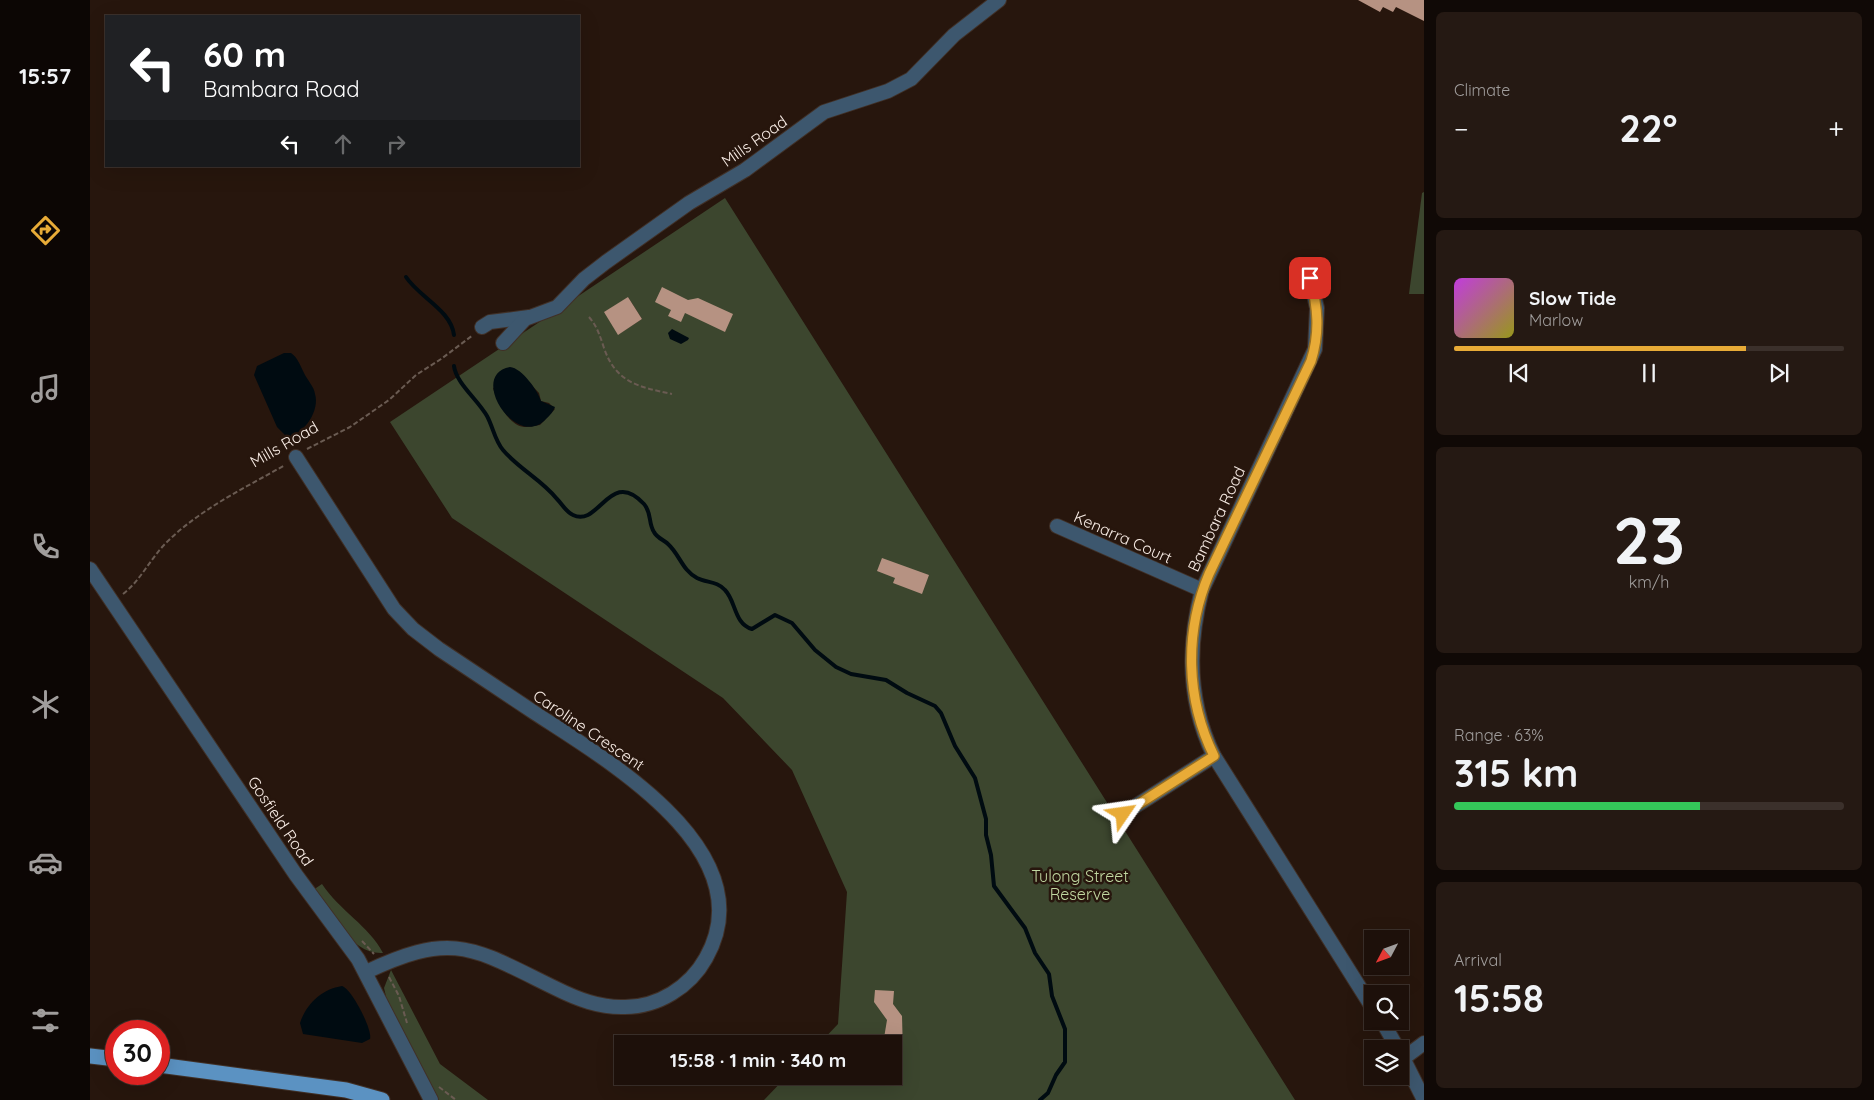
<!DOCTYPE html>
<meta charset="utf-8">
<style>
:root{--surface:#1d100a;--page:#251913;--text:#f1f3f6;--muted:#a09d9c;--line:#3b302b;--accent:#e8ab37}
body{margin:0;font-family:Quicksand,sans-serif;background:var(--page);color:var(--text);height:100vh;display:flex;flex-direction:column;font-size:19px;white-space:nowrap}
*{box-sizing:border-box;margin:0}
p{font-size:16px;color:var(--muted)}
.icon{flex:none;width:28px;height:28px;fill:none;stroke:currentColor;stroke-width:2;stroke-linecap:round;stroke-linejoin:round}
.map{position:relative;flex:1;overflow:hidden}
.panel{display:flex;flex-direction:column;gap:12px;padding:12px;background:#100906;width:450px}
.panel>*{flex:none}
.hud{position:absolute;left:15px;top:15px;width:475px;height:152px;border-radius:0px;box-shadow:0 5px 20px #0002,0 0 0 1px var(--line);background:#202124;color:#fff;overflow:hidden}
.needle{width:32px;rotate:229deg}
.controls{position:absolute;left:1274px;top:930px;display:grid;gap:10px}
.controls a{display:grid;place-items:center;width:45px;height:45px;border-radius:0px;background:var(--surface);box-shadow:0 5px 20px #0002,0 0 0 1px var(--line);font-size:25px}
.speed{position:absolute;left:15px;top:1020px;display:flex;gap:10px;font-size:25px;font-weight:700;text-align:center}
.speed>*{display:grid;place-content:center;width:65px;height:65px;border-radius:50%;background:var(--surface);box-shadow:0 5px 20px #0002,0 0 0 1px var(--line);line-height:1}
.speed .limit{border:8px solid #d22;background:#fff;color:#111}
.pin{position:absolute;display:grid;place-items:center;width:42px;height:42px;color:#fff;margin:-21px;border-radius:10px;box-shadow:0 2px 8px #0006}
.me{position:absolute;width:55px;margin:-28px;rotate:58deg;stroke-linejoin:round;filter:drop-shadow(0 0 4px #0008)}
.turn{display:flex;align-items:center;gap:18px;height:105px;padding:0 15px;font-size:22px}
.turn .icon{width:65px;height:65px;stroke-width:2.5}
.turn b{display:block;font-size:35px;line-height:42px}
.lanes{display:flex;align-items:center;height:48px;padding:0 15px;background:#0003;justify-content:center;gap:25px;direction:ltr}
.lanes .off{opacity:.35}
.big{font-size:38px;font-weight:700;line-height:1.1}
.panel .card{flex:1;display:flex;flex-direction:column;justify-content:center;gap:8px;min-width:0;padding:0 18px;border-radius:8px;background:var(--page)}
.panel .dial{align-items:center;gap:0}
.dial b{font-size:65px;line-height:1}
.song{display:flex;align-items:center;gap:15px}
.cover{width:60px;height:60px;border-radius:8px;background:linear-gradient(135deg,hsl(290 70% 55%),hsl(60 70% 35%))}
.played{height:5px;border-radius:2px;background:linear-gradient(90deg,var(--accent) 75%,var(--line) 75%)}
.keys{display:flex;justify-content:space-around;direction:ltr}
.heat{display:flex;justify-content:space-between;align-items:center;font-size:28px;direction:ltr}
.charge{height:8px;border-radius:4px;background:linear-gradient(90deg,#34c759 63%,var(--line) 0)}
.trip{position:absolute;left:524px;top:1035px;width:288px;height:50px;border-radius:0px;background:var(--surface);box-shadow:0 5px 20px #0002,0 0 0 1px var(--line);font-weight:700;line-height:50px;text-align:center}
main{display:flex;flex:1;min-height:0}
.menu{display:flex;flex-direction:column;width:90px;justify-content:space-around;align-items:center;background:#0c0604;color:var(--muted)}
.menu .icon{width:35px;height:35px}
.menu .on{color:var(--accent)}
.menu b{font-size:22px;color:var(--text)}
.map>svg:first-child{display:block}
</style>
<main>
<nav class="menu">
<b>15:57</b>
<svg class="icon on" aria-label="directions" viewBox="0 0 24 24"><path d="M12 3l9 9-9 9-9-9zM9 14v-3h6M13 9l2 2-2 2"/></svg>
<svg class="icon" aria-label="music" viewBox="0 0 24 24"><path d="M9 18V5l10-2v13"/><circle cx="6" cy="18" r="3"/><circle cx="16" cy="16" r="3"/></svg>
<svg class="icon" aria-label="phone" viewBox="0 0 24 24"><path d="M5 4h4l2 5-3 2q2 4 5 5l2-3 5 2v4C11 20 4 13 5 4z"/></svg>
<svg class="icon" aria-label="climate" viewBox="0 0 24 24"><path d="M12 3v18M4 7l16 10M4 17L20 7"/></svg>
<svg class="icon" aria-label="car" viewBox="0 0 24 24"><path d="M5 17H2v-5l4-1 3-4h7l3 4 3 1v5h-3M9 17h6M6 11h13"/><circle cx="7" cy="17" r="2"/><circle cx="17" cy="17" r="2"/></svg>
<svg class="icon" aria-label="filters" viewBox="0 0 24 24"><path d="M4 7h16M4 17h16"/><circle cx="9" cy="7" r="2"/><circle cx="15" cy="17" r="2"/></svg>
</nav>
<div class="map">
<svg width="1334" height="1100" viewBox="0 0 1334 1100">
<rect width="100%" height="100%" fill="#27160d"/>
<!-- green -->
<g fill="#3c462e" fill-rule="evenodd">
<polygon points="1334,192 1334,294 1319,294 1332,193"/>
<path d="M635 198 1205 1100H674L697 1076H802V1044H729L748 1024 757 892 702 770 633 698 362 518 300 422ZM538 297 552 319 529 334ZM433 376 449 393 451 401 459 403 465 409 450 425C445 426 438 427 434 427 418 425 407 401 403 388Z"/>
<path d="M232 884C249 910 279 926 293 953 261 955 241 913 223 890Z"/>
<polygon points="301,970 350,1064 398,1100 346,1100 298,1005 294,988"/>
</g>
<!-- water -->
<g fill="#000b11">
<polygon points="582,329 599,338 598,340 591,344 580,339 578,333"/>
<path d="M194 353H201C208 358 210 365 214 373 217 380 224 386 225 394 230 410 215 434 197 437L187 427 164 375 167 366Z"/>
<path d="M420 367C432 368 448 391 451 401L465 407C463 412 460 415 456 419 427 451 377 375 420 367Z"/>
<path d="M252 986C261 988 283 1030 280 1039L272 1043 213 1034 210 1023C216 1004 232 989 252 986Z"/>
</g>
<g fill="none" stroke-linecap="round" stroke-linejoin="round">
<!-- stream -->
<g stroke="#000b11" stroke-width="4">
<path d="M316 277C329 297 361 310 364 335"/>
<path d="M364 366C366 383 388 400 397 416 403 427 405 441 413 450 429 469 452 480 467 499 472 504 476 512 483 515 509 528 520 467 554 504 562 513 558 523 564 532 567 538 574 540 578 544 590 555 592 570 607 578 617 583 627 581 635 590 646 601 644 624 662 629L685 615 702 623 725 650 746 667 761 674 796 680 817 693 845 706 851 713 865 746 885 778 896 819V835L901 855 904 886 935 928 945 953 959 974 962 996 975 1029V1062L966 1075 958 1093 950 1100"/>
</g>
</g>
<!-- building -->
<g fill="#b69282">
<polygon points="1268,0 1334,0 1334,21 1306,7 1303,12 1293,7 1290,12"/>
<polygon points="572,287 598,300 608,298 643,314 635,332 595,313 591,322 578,316 581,310 565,302"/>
<polygon points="538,297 552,319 528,335 514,312"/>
<polygon points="792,558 839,575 832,594 803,583 805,578 787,571"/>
<polygon points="785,990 804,991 803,1004 812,1016 813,1054 802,1053 802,1044 793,1044 797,1020 784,1002"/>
<rect x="795" y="1076" width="11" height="10"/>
</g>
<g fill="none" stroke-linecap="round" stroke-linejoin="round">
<defs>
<g id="minor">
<path d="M1220 278 1227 308 1225 349 1112 590C1097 647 1098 703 1124 756L1282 1007"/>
<polyline points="392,327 400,322 439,317"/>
<polyline points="413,343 435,319 467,307 494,279 516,262 599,203 655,170 734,112 798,91 821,79 864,35 909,0"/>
<path d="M206 457 304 609 323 629 349 649C381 670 413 692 445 713 517 760 676 852 616 958 600 987 568 1007 535 1007 510 1008 487 999 465 988 383 948 364 930 276 972"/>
<polyline points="967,526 1112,590"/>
<polyline points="0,569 206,875 268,959 341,1100"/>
<polyline points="1033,814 1124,756"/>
<polyline points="1292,1021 1308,1049"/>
<polyline points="1310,1052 1334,1100"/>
<polyline points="1314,1058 1334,1043"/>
</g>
<g id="major">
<polyline points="0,1056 26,1059"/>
<polyline points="69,1065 256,1090 292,1100"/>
</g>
</defs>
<!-- minor casing -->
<use href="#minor" stroke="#403027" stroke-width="16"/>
<!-- major casing -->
<use href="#major" stroke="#403027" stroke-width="17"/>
<!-- path -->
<g stroke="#6a5b52" stroke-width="2" stroke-dasharray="5 2.5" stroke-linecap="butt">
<path d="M499 317C507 326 510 336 514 348 526 383 549 387 582 394"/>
<polyline points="217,449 260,427 299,400 326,375 351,359 383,335"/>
<path d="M33 594C50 581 59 561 74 545 108 510 153 489 195 465"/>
<polyline points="272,941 284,954"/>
<polyline points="299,977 309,996 317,1023"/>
<polyline points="349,1087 366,1100"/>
</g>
<!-- minor -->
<use href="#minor" stroke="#3d576e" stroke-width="14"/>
<!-- major -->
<use href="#major" stroke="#5b92c2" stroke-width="15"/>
</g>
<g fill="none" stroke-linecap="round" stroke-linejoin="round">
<defs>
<path id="route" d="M1033 814 1124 756C1096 699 1094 633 1119 574L1221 361C1230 333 1228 307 1220 278"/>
</defs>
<!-- route casing -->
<use href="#route" stroke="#976f24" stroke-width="12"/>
<!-- route -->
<use href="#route" stroke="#e8ab37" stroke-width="9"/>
</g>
<g text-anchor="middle" stroke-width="5" stroke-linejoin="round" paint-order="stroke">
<!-- street labels -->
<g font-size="16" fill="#f7ebe4" stroke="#27160d">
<text transform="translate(664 141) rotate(-35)" y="6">Mills Road</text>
<text transform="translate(194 444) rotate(-30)" y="6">Mills Road</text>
<text transform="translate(1126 519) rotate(-65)" y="6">Bambara Road</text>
<text transform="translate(1033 537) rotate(24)" y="6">Kenarra Court</text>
<text transform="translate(499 730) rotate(34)" y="6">Caroline Crescent</text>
<text transform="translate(191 821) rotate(56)" y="6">Gosfield Road</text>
</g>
<!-- park labels -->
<g font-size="16" fill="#c1d8a1" stroke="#27160d">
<text x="990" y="882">Tulong Street<tspan x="990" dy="18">Reserve</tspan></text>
</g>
</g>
</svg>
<div class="controls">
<a><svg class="needle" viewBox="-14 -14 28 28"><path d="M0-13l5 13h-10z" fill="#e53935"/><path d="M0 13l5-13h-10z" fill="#a09d9c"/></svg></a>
<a><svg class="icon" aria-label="search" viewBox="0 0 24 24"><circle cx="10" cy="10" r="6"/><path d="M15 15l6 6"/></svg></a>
<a><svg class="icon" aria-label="layers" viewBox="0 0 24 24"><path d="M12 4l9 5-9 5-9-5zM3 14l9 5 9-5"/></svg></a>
</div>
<div class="speed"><div class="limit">30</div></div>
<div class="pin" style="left:1220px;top:278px;background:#d93025"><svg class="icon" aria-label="arrive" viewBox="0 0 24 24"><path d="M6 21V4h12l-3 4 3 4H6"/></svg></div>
<svg class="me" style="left:1033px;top:814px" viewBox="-20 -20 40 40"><path d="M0-17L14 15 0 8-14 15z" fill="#e8ab37" stroke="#fff" stroke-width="4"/></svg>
<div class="trip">15:58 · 1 min · 340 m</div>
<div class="hud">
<div class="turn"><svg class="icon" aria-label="left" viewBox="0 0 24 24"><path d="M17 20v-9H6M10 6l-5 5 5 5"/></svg><div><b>60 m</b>Bambara Road</div></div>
<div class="lanes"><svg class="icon" aria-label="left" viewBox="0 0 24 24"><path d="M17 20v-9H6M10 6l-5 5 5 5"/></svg><svg class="icon off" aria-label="ahead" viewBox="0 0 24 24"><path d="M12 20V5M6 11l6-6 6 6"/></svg><svg class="icon off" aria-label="right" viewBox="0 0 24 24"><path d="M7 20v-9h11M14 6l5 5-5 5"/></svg></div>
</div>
</div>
<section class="panel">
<div class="card"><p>Climate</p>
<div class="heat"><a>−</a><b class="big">22°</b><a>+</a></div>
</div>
<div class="card">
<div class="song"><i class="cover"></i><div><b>Slow Tide</b><p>Marlow</p></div></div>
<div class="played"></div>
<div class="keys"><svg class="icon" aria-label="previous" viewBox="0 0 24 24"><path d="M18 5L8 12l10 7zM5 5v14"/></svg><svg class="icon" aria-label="pause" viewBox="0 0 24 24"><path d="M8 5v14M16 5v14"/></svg><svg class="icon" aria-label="next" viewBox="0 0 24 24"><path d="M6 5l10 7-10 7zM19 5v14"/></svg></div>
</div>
<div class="card dial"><b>23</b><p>km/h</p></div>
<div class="card"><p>Range · 63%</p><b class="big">315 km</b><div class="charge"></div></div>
<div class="card"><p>Arrival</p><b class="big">15:58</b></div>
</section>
</main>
